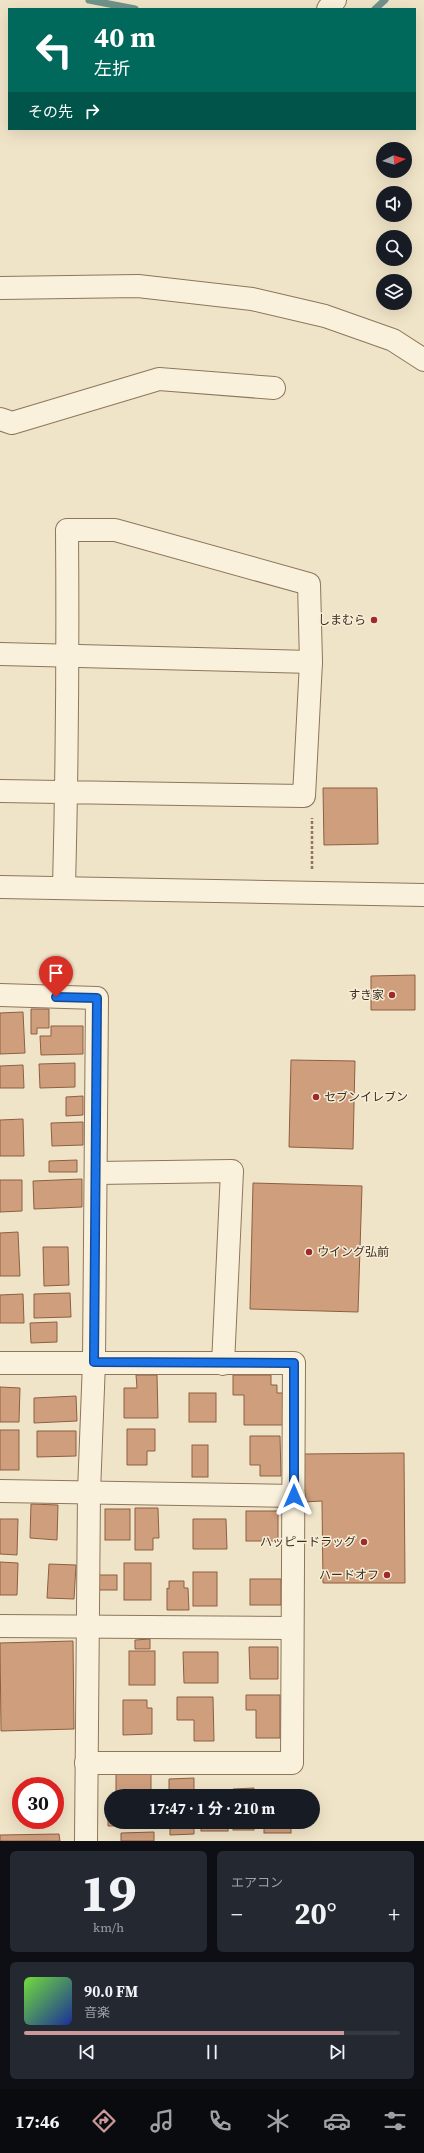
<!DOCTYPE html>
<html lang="ja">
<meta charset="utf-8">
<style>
:root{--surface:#171b24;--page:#242831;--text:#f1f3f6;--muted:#9ea1a6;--line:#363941;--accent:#cc999b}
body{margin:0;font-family:"Source Serif 4","Noto Sans JP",serif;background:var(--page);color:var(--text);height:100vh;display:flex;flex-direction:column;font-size:15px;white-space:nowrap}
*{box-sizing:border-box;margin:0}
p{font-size:13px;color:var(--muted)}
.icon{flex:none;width:22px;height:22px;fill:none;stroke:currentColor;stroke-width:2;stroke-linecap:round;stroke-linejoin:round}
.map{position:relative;height:1841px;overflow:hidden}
.details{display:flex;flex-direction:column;gap:10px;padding:10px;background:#0d0f14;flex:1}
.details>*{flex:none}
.banner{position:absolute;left:8px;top:8px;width:408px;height:122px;border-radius:0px;box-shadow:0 4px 16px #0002;background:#00695c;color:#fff;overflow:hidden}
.needle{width:26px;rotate:85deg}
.fabs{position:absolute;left:376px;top:142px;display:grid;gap:8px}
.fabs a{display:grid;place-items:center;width:36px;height:36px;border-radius:50%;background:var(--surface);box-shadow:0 4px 16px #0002;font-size:20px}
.speed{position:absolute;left:12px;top:1777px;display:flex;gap:8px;font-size:20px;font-weight:700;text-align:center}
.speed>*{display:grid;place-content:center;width:52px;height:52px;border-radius:50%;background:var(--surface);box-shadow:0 4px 16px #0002;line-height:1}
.speed .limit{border:6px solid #d22;background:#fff;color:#111}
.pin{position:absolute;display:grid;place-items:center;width:34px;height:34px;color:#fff;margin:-41px -17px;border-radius:50% 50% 50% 0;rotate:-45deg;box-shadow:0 0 4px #0007}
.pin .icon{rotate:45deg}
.me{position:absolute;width:44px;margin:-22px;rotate:0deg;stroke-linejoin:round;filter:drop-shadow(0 0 3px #0008)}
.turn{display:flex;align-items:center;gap:14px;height:84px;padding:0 20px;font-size:18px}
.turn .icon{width:52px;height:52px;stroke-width:2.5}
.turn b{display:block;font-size:28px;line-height:34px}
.then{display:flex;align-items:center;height:38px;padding:0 20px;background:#0003;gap:8px;font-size:15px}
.big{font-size:30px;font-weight:700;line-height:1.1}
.details .widget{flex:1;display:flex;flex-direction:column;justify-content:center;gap:6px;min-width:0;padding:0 14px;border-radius:6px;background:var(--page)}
.details .dial{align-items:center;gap:0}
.dial b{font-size:52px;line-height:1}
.song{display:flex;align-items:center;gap:12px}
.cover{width:48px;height:48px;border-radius:6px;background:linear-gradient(135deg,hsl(100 70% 55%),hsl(230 70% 35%))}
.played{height:4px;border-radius:2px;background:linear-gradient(90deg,var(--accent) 85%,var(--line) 85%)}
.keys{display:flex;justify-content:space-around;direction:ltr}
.heat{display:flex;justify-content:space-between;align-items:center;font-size:22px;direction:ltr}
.details .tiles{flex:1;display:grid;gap:10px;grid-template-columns:1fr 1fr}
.widget:last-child{grid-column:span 2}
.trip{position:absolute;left:104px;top:1789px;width:216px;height:40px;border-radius:20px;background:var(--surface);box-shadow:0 4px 16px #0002;font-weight:700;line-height:40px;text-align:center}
.tab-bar{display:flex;height:64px;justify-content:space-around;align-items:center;background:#090b0e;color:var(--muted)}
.tab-bar .icon{width:28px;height:28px}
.tab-bar .active{color:var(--accent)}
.tab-bar b{font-size:18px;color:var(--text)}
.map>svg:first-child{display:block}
</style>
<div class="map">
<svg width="424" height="1841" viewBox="0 0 424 1841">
<rect width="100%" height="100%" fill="#f0e4c8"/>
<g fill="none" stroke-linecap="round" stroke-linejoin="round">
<!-- stream -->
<g stroke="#6f938a" stroke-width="7">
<polyline points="89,0 135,9"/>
<polyline points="375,9 385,0"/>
</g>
</g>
<!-- building -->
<g fill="#cf9f7d" stroke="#8d5f41">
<polygon points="323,788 377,788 378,844 324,845"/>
<polygon points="415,975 415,1010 371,1010 371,976"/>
<polygon points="31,1009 49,1009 49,1028 37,1028 37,1034 31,1034"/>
<polygon points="23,1012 25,1053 0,1054 0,1013"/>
<polygon points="51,1026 83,1026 83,1054 41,1055 40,1036 51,1036"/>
<polygon points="291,1060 355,1061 353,1149 289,1147"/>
<polygon points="75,1063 75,1087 40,1088 39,1064"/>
<polygon points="23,1065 24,1088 0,1088 0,1066"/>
<polygon points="83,1096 83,1115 66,1116 66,1097"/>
<polygon points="23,1119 24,1156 0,1156 0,1120"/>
<polygon points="83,1122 83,1145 52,1146 51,1123"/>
<polygon points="77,1160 77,1172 49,1172 49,1161"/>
<polygon points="82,1179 82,1207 34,1209 33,1181"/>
<polygon points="0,1180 22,1180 22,1211 0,1212"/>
<polygon points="253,1183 362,1186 358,1312 250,1309"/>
<polygon points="18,1232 20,1276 0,1276 0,1233"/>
<polygon points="43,1247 68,1247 69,1285 44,1286"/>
<polygon points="70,1293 71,1317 34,1318 34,1294"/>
<polygon points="23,1294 24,1323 0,1323 0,1295"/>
<polygon points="57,1322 57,1342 31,1343 30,1323"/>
<polygon points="136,1375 157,1375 158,1418 124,1418 124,1388 137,1388"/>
<polygon points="233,1375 271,1375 271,1385 277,1385 277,1393 283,1393 284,1425 244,1425 244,1395 233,1395"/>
<polygon points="0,1387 20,1388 19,1422 0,1422"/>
<rect x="189" y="1393" width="27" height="29"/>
<polygon points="76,1396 77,1421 34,1423 34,1398"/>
<polygon points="127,1429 155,1429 155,1451 147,1451 147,1465 127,1465"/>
<rect x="0" y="1430" width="19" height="40"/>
<polygon points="37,1431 76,1431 76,1456 37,1457"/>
<polygon points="250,1436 280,1436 281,1476 260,1476 260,1465 250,1465"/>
<rect x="192" y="1445" width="16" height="32"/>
<polygon points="404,1453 405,1583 323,1583 322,1501 304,1502 304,1454"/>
<polygon points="31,1504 58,1505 57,1540 30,1538"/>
<polygon points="135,1508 158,1508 159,1538 153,1538 153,1550 135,1550"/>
<rect x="105" y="1509" width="25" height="31"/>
<rect x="246" y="1511" width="32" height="30"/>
<polygon points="0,1519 18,1519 17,1555 0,1554"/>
<polygon points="193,1519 226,1519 227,1549 193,1549"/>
<polygon points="0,1562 18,1563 17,1595 0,1595"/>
<rect x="124" y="1563" width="27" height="37"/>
<polygon points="49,1564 76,1565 74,1599 47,1598"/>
<rect x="193" y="1572" width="24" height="34"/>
<rect x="99" y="1575" width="18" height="15"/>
<rect x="250" y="1579" width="31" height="26"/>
<polygon points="169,1581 184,1581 184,1588 188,1588 189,1610 167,1610 167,1588 169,1589"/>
<polygon points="150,1639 150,1649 135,1649 135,1640"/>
<polygon points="73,1641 74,1729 1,1731 0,1643"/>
<polygon points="249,1647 278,1647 278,1679 250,1679"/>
<rect x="129" y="1651" width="26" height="34"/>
<polygon points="183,1652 218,1652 218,1683 184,1683"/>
<polygon points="246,1695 280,1695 280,1738 256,1738 256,1710 246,1710"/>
<polygon points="177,1697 213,1697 214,1741 194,1741 194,1720 177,1720"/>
<polygon points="123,1700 147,1700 147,1708 152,1708 152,1734 123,1735"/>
<polygon points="116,1774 151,1774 151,1794 116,1795"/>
<polygon points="194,1778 194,1796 169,1796 169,1779"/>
<polygon points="254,1788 254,1796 233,1796 233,1789"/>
<rect x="201" y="1792" width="27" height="4"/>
<rect x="266" y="1794" width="25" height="2"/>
<polygon points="108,1808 111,1808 111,1822 151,1822 151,1825 108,1826"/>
<polygon points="170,1822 194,1822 194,1834 170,1835"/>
<rect x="201" y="1822" width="27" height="9"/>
<rect x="233" y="1822" width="21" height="8"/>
<rect x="264" y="1822" width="27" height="11"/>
<polygon points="154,1832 154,1841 121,1841 121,1833"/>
<polygon points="59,1834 60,1841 0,1841 0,1835"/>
</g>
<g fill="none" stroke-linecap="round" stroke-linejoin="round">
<defs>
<g id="minor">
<polyline points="328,9 335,0"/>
<polyline points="0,419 12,423 159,379 274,388"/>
<polyline points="0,654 311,662"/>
<path d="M0 791 304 796 311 662 309 584 115 530H67C68 649 67 769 64 888"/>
<polyline points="0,995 97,998 94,1362 89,1492 86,1841"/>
<polyline points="97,1173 232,1171 223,1364"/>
<polyline points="0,1363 294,1363 292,1763 86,1763"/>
<polyline points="0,1491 294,1496"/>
<polyline points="0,1626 292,1628"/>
</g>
<g id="tertiary">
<polyline points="0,288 138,286 252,299 325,316 393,340 424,360"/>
<polyline points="0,887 424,895"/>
</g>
</defs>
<!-- minor casing -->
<use href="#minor" stroke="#8d765c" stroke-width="24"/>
<!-- tertiary casing -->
<use href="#tertiary" stroke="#8d765c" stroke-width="24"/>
<!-- path -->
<polyline stroke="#8d765c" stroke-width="2.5" stroke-dasharray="3 2" stroke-linecap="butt" points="312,869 312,818"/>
<!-- minor -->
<use href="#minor" stroke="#faf1dc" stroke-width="22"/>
<!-- tertiary -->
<use href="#tertiary" stroke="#faf1dc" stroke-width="22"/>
</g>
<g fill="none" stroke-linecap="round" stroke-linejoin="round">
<defs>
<polyline id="route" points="56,997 97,998 94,1362 294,1363 294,1496"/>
</defs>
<!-- route casing -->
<use href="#route" stroke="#114b97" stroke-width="10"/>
<!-- route -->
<use href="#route" stroke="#1a73e8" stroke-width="7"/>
</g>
<!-- markers -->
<g fill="#9e2a2b" stroke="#f7eed8" stroke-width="1.5">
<circle cx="374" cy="620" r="4"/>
<circle cx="392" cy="995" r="4"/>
<circle cx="316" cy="1097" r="4"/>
<circle cx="309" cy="1252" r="4"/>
<circle cx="364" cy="1542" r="4"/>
<circle cx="387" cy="1575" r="4"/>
</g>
<g text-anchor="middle" stroke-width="3" stroke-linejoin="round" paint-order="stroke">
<!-- poi labels -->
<g font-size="12" fill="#3d2e20" stroke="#f7eed8" text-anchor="end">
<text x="366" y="624">しまむら</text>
<text x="384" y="999">すき家</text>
<text x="324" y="1101" text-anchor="start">セブンイレブン</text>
<text x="317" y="1256" text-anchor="start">ウイング弘前</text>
<text x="356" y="1546">ハッピードラッグ</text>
<text x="379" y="1579">ハードオフ</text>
</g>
</g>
</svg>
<div class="fabs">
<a><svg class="needle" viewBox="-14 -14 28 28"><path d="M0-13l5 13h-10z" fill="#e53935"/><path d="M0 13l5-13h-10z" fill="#9ea1a6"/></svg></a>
<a><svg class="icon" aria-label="sound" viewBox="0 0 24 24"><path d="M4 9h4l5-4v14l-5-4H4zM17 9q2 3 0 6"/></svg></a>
<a><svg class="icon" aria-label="search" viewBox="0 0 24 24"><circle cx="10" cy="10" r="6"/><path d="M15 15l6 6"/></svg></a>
<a><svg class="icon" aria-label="layers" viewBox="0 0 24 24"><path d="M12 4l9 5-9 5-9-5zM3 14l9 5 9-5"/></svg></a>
</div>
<div class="speed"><div class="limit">30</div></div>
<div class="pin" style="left:56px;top:997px;background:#d93025"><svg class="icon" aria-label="arrive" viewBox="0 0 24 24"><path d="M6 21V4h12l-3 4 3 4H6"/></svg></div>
<svg class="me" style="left:294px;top:1496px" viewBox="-20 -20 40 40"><path d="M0-17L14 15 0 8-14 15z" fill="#1a73e8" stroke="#fff" stroke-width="4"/></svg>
<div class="trip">17:47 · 1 分 · 210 m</div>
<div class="banner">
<div class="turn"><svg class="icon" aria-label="left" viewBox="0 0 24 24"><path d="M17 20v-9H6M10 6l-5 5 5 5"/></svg><div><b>40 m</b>左折</div></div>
<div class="then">その先<svg class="icon" aria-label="right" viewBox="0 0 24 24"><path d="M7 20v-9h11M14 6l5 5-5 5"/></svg></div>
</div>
</div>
<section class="details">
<div class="tiles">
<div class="widget dial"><b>19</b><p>km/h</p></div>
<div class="widget"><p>エアコン</p>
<div class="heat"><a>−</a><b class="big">20°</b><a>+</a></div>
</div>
<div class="widget">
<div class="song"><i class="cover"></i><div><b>90.0 FM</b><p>音楽</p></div></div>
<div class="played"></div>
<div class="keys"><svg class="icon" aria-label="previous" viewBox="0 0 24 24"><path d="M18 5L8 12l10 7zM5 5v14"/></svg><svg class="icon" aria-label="pause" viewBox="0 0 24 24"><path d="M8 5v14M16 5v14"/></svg><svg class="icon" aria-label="next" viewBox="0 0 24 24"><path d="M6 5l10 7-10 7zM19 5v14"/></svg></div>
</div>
</div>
</section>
<nav class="tab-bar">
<b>17:46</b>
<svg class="icon active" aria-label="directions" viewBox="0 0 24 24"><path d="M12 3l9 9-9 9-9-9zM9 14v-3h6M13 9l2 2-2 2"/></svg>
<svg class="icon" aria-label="music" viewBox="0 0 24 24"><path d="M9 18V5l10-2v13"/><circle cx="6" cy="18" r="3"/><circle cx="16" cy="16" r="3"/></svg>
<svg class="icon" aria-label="phone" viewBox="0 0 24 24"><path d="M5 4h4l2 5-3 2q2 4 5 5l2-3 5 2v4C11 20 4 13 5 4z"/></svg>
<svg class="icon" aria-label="climate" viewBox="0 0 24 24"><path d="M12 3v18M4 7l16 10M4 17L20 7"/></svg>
<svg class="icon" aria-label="car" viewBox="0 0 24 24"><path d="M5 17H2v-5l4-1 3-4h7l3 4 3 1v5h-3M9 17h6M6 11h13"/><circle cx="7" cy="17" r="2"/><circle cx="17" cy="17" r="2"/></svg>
<svg class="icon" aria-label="filters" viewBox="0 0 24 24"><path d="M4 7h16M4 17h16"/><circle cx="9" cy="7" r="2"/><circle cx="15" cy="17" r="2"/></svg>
</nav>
